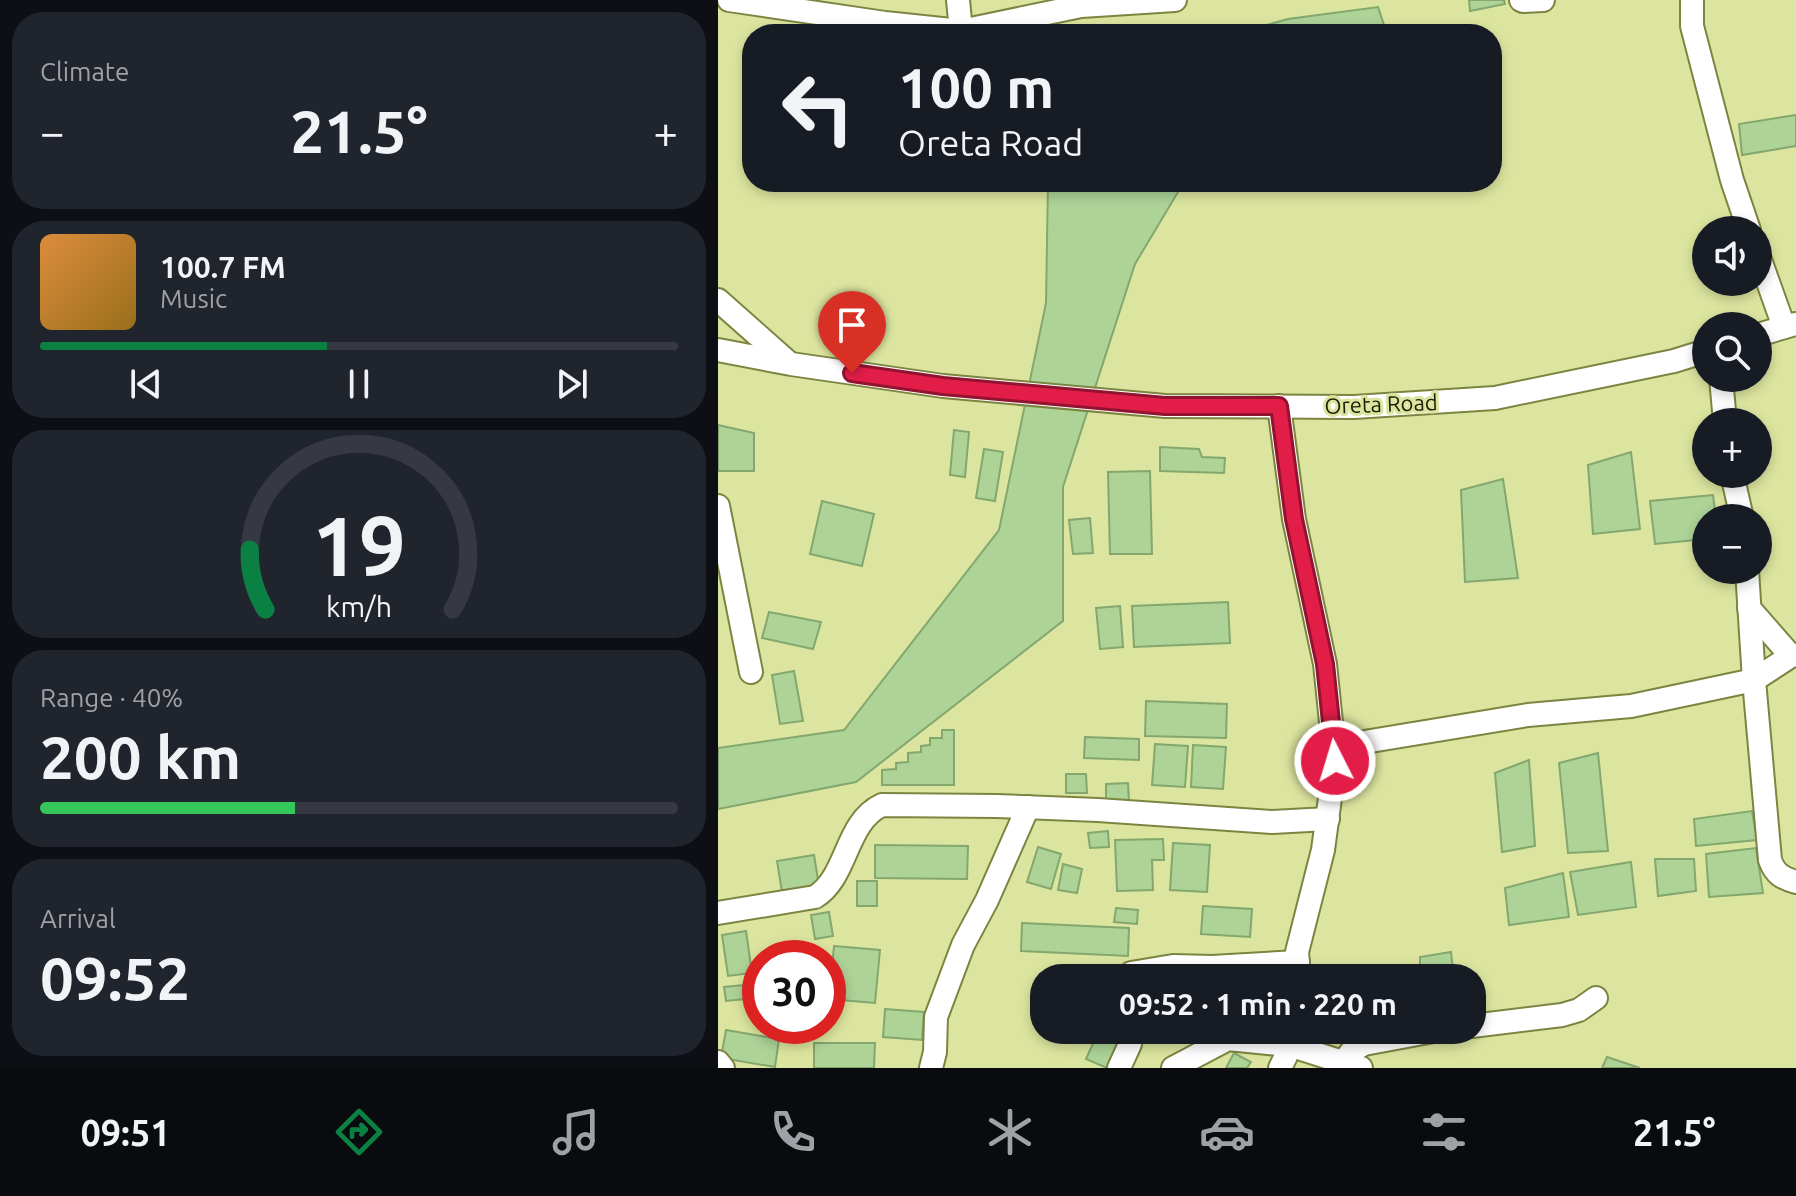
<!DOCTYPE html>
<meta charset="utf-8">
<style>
:root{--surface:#171b24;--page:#20242c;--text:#f1f3f6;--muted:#9ea1a6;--line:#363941;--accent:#0b8043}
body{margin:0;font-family:Ubuntu,sans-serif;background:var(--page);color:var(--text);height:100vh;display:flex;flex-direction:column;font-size:30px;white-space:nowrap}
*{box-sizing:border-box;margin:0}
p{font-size:26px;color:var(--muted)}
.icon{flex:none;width:44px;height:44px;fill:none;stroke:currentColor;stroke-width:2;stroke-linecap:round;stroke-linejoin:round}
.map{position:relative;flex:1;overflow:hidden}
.panel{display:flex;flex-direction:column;gap:12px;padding:12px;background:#0d0f14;width:718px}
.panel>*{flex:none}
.guide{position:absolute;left:24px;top:24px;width:760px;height:168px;border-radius:32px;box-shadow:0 4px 12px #0003;background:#171b24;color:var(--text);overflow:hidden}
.buttons{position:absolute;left:974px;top:216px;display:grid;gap:16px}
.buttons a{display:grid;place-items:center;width:80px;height:80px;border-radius:50%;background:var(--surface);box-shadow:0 4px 12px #0003;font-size:40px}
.speed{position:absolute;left:24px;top:940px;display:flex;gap:16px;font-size:40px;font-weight:700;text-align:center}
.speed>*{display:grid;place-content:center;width:104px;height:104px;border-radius:50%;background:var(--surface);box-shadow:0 4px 12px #0003;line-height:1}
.speed .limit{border:12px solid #d22;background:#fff;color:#111}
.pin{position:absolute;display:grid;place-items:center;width:68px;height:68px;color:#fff;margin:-82px -34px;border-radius:50% 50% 50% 0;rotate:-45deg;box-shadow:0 0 8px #0007}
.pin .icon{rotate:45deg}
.me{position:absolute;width:88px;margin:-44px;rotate:355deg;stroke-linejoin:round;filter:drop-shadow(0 0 6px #0008)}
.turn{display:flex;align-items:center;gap:28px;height:168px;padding:0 24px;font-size:36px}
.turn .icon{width:104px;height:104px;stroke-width:2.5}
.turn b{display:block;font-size:56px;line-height:68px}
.big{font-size:60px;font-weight:700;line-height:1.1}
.panel .widget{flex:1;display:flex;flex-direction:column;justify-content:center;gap:12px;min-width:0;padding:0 28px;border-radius:32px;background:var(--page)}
.panel .dial{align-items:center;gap:0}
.dial svg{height:208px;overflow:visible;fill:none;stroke:var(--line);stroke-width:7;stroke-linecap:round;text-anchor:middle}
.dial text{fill:var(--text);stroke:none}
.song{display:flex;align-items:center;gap:24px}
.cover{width:96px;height:96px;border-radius:12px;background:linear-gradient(135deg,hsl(30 70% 55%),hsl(40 70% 35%))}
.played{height:8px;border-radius:4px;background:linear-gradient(90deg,var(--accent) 45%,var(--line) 45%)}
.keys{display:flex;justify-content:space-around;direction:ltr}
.heat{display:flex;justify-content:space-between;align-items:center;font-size:44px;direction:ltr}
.charge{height:12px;border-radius:6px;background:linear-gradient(90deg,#34c759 40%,var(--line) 0)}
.trip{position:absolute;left:312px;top:964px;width:456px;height:80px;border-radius:32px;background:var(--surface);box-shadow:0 4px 12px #0003;font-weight:700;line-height:80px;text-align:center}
.menu{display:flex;height:128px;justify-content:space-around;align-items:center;background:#090b0e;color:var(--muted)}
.menu .icon{width:56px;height:56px}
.menu .current{color:var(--accent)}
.menu b{font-size:36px;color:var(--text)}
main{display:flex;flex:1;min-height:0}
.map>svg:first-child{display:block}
</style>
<main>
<section class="panel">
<div class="widget"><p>Climate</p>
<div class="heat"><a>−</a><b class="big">21.5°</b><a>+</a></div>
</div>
<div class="widget">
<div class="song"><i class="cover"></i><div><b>100.7 FM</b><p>Music</p></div></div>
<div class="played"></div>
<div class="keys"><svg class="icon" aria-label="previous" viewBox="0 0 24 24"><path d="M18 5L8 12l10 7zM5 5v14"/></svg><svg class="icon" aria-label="pause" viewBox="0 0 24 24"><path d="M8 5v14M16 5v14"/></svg><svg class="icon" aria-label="next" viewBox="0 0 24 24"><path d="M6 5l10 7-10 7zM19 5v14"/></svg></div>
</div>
<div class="widget dial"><svg viewBox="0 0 100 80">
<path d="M14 69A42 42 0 1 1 86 69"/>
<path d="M14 69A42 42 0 0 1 8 46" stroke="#0b8043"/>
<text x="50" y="56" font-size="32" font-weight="700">19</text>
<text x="50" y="72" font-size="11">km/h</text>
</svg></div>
<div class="widget"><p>Range · 40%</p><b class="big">200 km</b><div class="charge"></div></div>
<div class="widget"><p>Arrival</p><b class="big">09:52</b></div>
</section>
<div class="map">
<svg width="1078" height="1068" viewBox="0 0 1078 1068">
<rect width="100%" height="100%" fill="#dce59f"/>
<!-- building -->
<g fill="#add397" stroke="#83a76d" stroke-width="2">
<polygon points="751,0 786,0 787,4 752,11"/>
<polygon points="660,7 669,34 516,34 570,19"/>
<polygon points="1078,115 1078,146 1024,155 1021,124"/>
<polygon points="330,182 466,182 417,264 345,487 345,621 138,782 0,809 0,748 126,730 281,530 328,303"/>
<polygon points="0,425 36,433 36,471 0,471"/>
<polygon points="236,430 251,432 247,477 232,475"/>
<polygon points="442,447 481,449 484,457 507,458 506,473 442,471"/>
<polygon points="266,449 285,452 277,501 258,498"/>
<polygon points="913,452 922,529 875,534 870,465"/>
<polygon points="432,471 434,554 392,554 390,472"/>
<polygon points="785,479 800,578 747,582 743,490"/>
<polygon points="995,495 998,518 988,518 988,539 937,544 932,501"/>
<polygon points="104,501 156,514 144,566 92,554"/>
<polygon points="372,518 375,553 355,554 351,520"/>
<polygon points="510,602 512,643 416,647 414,606"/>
<polygon points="402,606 405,647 382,649 378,608"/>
<polygon points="51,612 103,622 95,649 44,638"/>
<polygon points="76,671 85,721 62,724 54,675"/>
<polygon points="428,701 509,704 508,738 427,736"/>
<polygon points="224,730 236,730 236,785 164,785 164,770 178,769 178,763 190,762 190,753 203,752 203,746 212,745 212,738 224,738"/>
<polygon points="367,737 421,739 421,760 366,758"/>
<polygon points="437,744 470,746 467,787 434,785"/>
<polygon points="475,745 508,747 505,789 473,787"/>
<polygon points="880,753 890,851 850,853 841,763"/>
<polygon points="811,760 817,846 784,852 777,773"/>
<polygon points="348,774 368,774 369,793 348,793"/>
<polygon points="410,783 411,801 388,802 388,784"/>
<polygon points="1034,811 1039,840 978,846 976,819"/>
<polygon points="390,831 391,847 372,848 370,833"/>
<polygon points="445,839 446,860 434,860 435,890 399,891 397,840"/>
<polygon points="455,843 492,845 489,892 452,890"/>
<polygon points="157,845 250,846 249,879 157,878"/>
<polygon points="320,847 343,854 333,889 309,882"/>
<polygon points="1038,848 1045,893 991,897 988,854"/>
<polygon points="96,855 101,886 64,892 59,861"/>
<polygon points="937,859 976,859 978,891 940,896"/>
<polygon points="913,862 918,907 860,915 852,872"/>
<polygon points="345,864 364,869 359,893 340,890"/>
<polygon points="845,873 851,917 791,925 787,888"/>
<rect x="139" y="881" width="20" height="25"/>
<polygon points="485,906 534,909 532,937 483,934"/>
<polygon points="398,908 420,910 419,924 396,922"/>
<polygon points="111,912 115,936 97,939 93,915"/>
<polygon points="304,923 411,928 410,956 303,951"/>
<polygon points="28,931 34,973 10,976 4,935"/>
<polygon points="116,946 162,950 157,1003 111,999"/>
<polygon points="89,950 89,958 50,958 50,953"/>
<polygon points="733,952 736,978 702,978 702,957"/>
<polygon points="37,984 38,998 8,1001 6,987"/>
<polygon points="167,1009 206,1012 204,1040 165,1037"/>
<polygon points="8,1030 61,1039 57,1067 3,1058"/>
<polygon points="381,1030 406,1030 389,1068 368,1059"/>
<polygon points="96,1043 157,1043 156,1068 96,1068"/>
<polygon points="516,1053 533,1062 529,1068 508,1068"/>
<polygon points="889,1057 922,1068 884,1068"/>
</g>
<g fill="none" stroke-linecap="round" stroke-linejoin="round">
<defs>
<g id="minor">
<polyline points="11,0 167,23 243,31 363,6 457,0"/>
<polyline points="240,0 243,31"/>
<polyline points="803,0 805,1 825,0"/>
<polyline points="974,0 974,26 1014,180 1031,230"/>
<polyline points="1040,254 1066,327"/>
<polyline points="0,300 71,363"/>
<polyline points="1040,335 1077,324"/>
<polyline points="0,350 73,364 225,386 447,406 636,407 777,398 956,361 988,351"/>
<polyline points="1003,378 1007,422"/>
<polyline points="561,406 576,519 607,664 617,761 605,850 579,952 581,978"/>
<polyline points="1014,474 1024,518"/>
<polyline points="0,506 33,672"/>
<path d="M1029 570 1036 680 1052 860C1057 874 1064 878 1078 882"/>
<polyline points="1031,608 1073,656"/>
<polyline points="616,747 810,715 913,706 932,702 1036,680 1073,656 1078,655"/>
<path d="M0 913 97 897C130 877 127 822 164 805L278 806 380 810 554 822 610 819"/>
<polyline points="413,978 413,973 455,966 494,967 580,962"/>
<polyline points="754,1026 844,1015 861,1010 878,998"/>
<polyline points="0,1062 5,1068"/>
<polyline points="625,1063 633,1052 646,1044 721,1030"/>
<polyline points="213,1068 217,1052 218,1017 245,945 269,900 310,807"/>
<polyline points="401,1068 412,1044 410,1030"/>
<polyline points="455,1068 510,1039 571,1045 643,1068"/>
<polyline points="562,1068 568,1056 575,1030"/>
</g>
</defs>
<!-- minor casing -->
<use href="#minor" stroke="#7d8441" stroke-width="26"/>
<!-- minor -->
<use href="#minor" stroke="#fff" stroke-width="22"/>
</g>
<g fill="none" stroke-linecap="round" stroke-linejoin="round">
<defs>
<polyline id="route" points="134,373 225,386 447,406 561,406 576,519 607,664 617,761"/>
</defs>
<!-- route casing -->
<use href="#route" stroke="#92132f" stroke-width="20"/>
<!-- route -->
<use href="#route" stroke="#e11d48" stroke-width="14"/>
</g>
<g text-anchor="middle" stroke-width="6" stroke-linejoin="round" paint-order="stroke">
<!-- street labels -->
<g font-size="22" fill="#1c1f04" stroke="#dce59f">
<text transform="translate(663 404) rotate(-2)" y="8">Oreta Road</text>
</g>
</g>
</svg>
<div class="buttons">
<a><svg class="icon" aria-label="sound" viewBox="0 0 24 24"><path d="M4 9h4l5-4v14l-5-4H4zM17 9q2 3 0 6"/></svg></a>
<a><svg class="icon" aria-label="search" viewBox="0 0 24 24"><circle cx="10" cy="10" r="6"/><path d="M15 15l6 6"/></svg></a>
<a>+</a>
<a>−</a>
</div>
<div class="speed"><div class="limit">30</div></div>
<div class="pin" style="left:134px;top:373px;background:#d93025"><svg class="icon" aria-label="arrive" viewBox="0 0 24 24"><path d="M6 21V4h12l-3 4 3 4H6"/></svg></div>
<svg class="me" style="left:617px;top:761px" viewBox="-20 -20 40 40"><circle r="17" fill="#e11d48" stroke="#fff" stroke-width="3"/><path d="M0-11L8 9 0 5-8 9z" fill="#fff"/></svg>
<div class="trip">09:52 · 1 min · 220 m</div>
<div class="guide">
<div class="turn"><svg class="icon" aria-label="left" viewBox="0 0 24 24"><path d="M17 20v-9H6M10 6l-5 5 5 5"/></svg><div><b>100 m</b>Oreta Road</div></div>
</div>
</div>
</main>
<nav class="menu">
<b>09:51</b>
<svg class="icon current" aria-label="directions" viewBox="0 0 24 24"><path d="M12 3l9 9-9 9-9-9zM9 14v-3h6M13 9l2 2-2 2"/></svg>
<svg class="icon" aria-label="music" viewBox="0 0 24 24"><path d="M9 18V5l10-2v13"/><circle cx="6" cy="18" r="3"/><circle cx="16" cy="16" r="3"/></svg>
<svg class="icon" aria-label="phone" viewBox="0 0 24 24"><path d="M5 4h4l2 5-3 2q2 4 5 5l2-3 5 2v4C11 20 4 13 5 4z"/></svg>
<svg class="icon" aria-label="climate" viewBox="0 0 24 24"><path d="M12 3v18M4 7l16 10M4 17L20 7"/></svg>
<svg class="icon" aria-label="car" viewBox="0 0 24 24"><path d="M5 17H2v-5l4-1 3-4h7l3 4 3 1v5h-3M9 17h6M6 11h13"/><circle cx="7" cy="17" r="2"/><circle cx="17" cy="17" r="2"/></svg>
<svg class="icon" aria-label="filters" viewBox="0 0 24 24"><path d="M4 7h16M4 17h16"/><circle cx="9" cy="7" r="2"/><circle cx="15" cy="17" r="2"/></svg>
<b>21.5°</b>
</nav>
